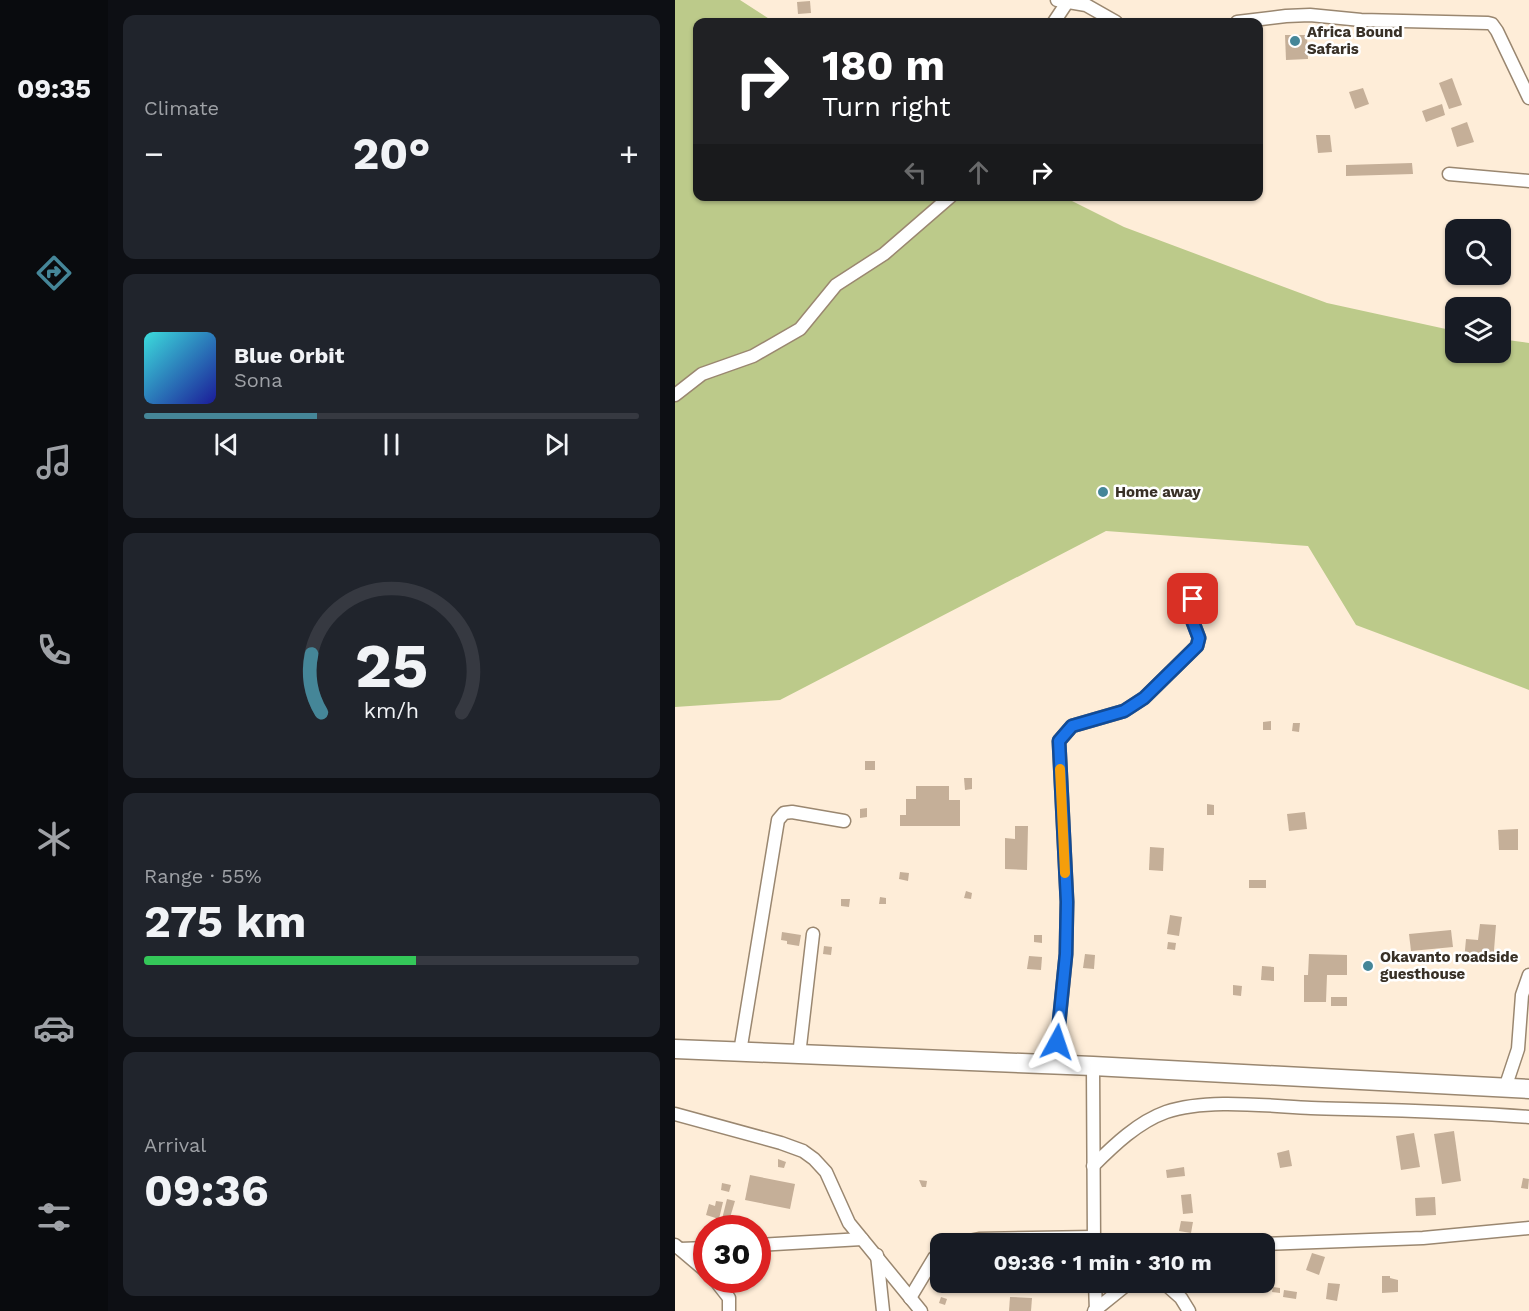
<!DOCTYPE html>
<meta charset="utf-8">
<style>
:root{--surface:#171b24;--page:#20242c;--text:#f1f3f6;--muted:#9ea1a6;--line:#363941;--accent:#458698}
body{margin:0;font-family:"Work Sans",sans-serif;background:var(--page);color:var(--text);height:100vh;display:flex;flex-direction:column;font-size:22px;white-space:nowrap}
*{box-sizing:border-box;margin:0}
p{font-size:20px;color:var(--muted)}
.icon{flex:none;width:33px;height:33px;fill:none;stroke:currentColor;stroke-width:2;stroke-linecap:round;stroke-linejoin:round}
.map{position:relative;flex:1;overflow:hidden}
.sheet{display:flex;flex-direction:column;gap:15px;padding:15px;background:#0d0f14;width:567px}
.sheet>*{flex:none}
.guide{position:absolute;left:18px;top:18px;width:570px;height:183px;border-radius:12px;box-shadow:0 2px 4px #0004;background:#202124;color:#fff;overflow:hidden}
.controls{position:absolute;left:770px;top:219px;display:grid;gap:12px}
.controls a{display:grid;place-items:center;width:66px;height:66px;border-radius:12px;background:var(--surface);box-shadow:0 2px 4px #0004;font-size:30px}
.speed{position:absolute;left:18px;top:1215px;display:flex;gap:12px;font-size:30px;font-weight:700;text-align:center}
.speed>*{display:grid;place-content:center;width:78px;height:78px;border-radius:50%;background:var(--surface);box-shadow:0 2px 4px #0004;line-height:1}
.speed .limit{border:9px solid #d22;background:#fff;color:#111}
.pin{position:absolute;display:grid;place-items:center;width:51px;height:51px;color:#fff;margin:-26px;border-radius:12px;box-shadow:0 3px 9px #0006}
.me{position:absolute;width:66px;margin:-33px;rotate:5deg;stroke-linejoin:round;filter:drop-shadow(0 0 4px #0008)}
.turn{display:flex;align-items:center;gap:21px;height:126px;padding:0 30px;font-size:27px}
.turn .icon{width:78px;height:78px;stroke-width:2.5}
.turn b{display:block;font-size:42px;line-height:51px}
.lanes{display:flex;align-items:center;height:57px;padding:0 30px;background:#0003;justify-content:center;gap:30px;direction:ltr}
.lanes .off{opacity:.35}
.big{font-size:45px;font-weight:700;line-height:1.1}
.sheet .tile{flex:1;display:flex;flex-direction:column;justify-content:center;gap:9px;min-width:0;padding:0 21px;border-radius:12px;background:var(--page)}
.sheet .dial{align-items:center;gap:0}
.dial svg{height:156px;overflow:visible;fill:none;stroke:var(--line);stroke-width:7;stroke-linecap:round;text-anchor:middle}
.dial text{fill:var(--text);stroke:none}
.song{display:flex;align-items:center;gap:18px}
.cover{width:72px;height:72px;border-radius:9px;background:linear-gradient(135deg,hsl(180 70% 55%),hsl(240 70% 35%))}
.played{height:6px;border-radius:3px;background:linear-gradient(90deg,var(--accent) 35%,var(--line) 35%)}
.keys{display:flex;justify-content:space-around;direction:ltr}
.heat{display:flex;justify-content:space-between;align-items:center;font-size:33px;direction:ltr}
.charge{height:9px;border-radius:4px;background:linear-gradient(90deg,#34c759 55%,var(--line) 0)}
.trip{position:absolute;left:255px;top:1233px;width:345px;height:60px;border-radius:12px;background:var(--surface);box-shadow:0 2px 4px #0004;font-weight:700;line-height:60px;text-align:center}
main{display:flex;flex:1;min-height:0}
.tab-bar{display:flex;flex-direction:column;width:108px;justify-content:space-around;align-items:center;background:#090b0e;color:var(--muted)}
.tab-bar .icon{width:42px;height:42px}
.tab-bar .selected{color:var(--accent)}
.tab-bar b{font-size:27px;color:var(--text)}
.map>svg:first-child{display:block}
</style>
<main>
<nav class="tab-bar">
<b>09:35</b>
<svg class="icon selected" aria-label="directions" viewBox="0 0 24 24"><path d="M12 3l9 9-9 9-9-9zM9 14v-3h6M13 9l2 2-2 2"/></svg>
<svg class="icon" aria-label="music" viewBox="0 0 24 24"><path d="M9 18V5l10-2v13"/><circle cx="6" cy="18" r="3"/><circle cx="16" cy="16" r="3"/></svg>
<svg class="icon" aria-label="phone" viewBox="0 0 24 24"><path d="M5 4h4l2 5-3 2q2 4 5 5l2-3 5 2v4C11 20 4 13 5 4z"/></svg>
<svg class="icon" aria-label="climate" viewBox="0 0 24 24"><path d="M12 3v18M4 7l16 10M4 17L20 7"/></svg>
<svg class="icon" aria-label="car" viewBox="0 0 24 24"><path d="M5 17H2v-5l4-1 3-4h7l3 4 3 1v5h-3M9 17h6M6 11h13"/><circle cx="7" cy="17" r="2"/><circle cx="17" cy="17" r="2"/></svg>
<svg class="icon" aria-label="filters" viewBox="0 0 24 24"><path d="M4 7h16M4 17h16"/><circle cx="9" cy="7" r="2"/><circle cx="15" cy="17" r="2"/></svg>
</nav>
<section class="sheet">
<div class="tile"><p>Climate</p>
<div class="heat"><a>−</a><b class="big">20°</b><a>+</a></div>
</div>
<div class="tile">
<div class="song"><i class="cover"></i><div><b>Blue Orbit</b><p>Sona</p></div></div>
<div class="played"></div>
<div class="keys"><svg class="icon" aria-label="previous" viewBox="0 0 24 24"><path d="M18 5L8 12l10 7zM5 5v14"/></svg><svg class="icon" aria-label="pause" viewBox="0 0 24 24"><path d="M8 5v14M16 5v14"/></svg><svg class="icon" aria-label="next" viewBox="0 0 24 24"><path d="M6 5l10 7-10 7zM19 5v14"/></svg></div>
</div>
<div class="tile dial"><svg viewBox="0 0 100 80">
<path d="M14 69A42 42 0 1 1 86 69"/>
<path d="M14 69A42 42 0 0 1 9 39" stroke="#458698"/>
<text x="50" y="56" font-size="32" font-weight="700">25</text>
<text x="50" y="72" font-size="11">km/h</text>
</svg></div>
<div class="tile"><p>Range · 55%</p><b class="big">275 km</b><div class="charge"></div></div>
<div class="tile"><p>Arrival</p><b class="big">09:36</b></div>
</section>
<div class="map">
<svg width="854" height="1311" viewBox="0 0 854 1311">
<rect width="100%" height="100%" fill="#feedd8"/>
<!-- green -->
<polygon fill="#bcca8a" points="0,0 65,0 99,22 22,22 22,196 389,197 449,227 652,303 780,331 780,352 825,352 825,339 854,343 854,690 681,625 633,546 431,531 105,700 0,707"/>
<!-- building -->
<g fill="#c5af98">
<polygon points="135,1 136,13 123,14 122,2"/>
<polygon points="610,35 632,35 633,59 611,60"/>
<polygon points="777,78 787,105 774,109 764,83"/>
<polygon points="688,88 694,104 680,109 674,92"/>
<polygon points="767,104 770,115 751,122 747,111"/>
<polygon points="792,122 799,142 782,147 776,128"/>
<polygon points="641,135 655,135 657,152 643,153"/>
<polygon points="737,163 738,174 671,176 671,165"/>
<polygon points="596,721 596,730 588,730 588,722"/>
<polygon points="618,723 625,723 624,732 617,731"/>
<rect x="190" y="761" width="10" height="9"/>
<polygon points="289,778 297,778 297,789 290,790"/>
<polygon points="241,786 274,786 274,800 285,800 285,826 225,826 225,815 231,815 231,799 241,799"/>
<polygon points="532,804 539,805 539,815 532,815"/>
<polygon points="192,808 192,817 185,818 185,809"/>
<polygon points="630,812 632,829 614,831 612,814"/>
<polygon points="340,826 353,826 352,870 330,869 330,838 340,839"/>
<polygon points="843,829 843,850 824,850 823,830"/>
<polygon points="475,847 489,848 488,871 474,870"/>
<polygon points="225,872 234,873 233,881 224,879"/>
<rect x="574" y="880" width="17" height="8"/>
<polygon points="291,891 297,893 296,899 289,898"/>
<polygon points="205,897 211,898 211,904 204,904"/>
<polygon points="166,899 175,899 174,907 166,906"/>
<polygon points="495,915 507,917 504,936 492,934"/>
<polygon points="805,924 821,925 818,963 789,961 791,939 803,940"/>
<polygon points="776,930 778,947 736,951 734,934"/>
<polygon points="107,932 126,935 124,946 112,944 112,941 106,940"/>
<polygon points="359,935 367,935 367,943 359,942"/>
<polygon points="493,942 501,943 500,950 492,949"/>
<polygon points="149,946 157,947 156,955 148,954"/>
<polygon points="410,954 420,955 419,969 408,968"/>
<polygon points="634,954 672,955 672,975 652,975 651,1002 629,1002 629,975 633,975"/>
<polygon points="354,956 367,957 366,970 352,969"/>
<polygon points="587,966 599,967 599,981 586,980"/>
<polygon points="558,985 567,986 566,996 558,995"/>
<rect x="656" y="997" width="16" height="9"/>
<polygon points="779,1131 786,1181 767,1184 759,1134"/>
<polygon points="739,1133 745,1167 726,1170 721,1136"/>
<polygon points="614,1150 617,1166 605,1168 602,1153"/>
<polygon points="103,1159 111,1162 109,1168 103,1167"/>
<polygon points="509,1167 510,1176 492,1178 491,1170"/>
<polygon points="75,1175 120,1184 115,1209 70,1200"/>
<polygon points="848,1178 854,1179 853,1189 846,1188"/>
<polygon points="244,1180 252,1181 251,1187 247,1187"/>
<polygon points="47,1183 56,1185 54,1192 46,1190"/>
<polygon points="516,1194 518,1213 508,1214 506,1195"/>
<polygon points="760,1197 761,1215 741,1216 740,1198"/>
<polygon points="52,1199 60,1201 54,1221 47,1219"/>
<polygon points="41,1201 48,1202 44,1219 31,1215 34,1204 40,1206"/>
<polygon points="506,1221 518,1222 516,1233 504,1231"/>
<polygon points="637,1253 650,1257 644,1275 631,1270"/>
<polygon points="707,1276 715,1276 715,1278 723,1280 723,1292 707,1293"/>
<polygon points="653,1283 665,1284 662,1301 651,1299"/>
<polygon points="598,1287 605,1288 605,1293 597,1292"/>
<polygon points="609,1290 622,1292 621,1299 608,1297"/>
<polygon points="266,1297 272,1299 270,1305 264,1303"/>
<polygon points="335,1297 357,1298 356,1311 334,1311"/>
</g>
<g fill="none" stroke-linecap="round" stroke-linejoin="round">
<defs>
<g id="minor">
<polyline points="382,0 411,5 441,22"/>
<polyline points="379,22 393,1"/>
<polyline points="562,22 611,16 635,15 686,20 813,23 817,24 822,31 854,98"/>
<polyline points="774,174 854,181"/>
<polyline points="0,395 27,374 78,356 125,329 161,285 209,254 276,196"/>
<polyline points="65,1052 103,820 109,813 117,812 169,821"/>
<polyline points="124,1055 138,934"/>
<polyline points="380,1065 391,954 392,901 384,741 397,726 449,711 469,698 522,646 524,638 516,617 518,599"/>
<polyline points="418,1066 419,1244"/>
<polyline points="830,1088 843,1049 847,995 854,975"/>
<polyline points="0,1114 106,1143 128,1151 139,1159 151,1172 174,1223 246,1311"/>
<path d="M418 1166C439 1145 463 1122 491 1112 532 1098 593 1106 636 1108 709 1110 781 1111 854 1117"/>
<polyline points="278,1244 304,1239 419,1237"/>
<polyline points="585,1244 748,1238 854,1228"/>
<polyline points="0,1245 32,1272"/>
<polyline points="82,1245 187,1239"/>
<polyline points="5,1249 32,1248"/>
<polyline points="202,1255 208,1311"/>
<polyline points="40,1280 54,1298 54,1311"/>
<polyline points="420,1282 421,1311"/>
<polyline points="488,1282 506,1298 514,1311"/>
<polyline points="235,1298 259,1258 266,1252"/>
<polyline points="419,1311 455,1282"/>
</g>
<polyline id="secondary" points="0,1049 418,1066 854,1089"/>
</defs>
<!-- minor casing -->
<use href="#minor" stroke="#9a8770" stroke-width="15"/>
<!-- secondary casing -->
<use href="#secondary" stroke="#9a8770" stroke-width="21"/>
<!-- minor -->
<use href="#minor" stroke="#fff" stroke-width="12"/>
<!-- secondary -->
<use href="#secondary" stroke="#fff" stroke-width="18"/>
</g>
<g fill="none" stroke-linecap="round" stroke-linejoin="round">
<defs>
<polyline id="route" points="382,1042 391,954 392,902 384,741 397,726 449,711 469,698 522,646 524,638 516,617 518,599"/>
</defs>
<!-- route casing -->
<use href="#route" stroke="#114b97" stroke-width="15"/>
<!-- route -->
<use href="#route" stroke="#1a73e8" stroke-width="10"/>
<!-- slow -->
<polyline stroke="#f59e0b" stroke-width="10" points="385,769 390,873"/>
</g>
<!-- markers -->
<g fill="#458698" stroke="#fff" stroke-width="2">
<circle cx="620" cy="41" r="6"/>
<circle cx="428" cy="492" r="6"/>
<circle cx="693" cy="966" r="6"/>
</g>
<g text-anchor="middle" stroke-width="5" stroke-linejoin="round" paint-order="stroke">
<!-- poi labels -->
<g font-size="15" font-weight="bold" fill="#393127" stroke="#fff" text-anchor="start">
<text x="632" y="37">Africa Bound<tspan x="632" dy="17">Safaris</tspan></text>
<text x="440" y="497">Home away</text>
<text x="705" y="962">Okavanto roadside<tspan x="705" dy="17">guesthouse</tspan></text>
</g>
</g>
</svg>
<div class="controls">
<a><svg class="icon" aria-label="search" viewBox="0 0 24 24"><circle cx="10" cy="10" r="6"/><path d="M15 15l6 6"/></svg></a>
<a><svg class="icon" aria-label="layers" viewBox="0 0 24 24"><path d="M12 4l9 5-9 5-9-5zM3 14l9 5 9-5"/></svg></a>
</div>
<div class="speed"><div class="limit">30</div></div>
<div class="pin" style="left:518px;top:599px;background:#d93025"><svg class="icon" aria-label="arrive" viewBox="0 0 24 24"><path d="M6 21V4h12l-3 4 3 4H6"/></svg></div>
<svg class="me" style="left:382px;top:1042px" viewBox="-20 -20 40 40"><path d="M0-17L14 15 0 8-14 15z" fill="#1a73e8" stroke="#fff" stroke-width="4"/></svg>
<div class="trip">09:36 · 1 min · 310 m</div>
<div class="guide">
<div class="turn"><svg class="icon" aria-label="right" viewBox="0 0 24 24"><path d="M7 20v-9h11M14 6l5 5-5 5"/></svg><div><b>180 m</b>Turn right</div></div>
<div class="lanes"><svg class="icon off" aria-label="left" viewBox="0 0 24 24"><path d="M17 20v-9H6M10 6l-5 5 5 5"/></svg><svg class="icon off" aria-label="ahead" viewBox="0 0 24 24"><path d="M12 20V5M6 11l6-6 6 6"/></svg><svg class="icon" aria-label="right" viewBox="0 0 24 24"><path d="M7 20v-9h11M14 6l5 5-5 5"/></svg></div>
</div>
</div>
</main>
